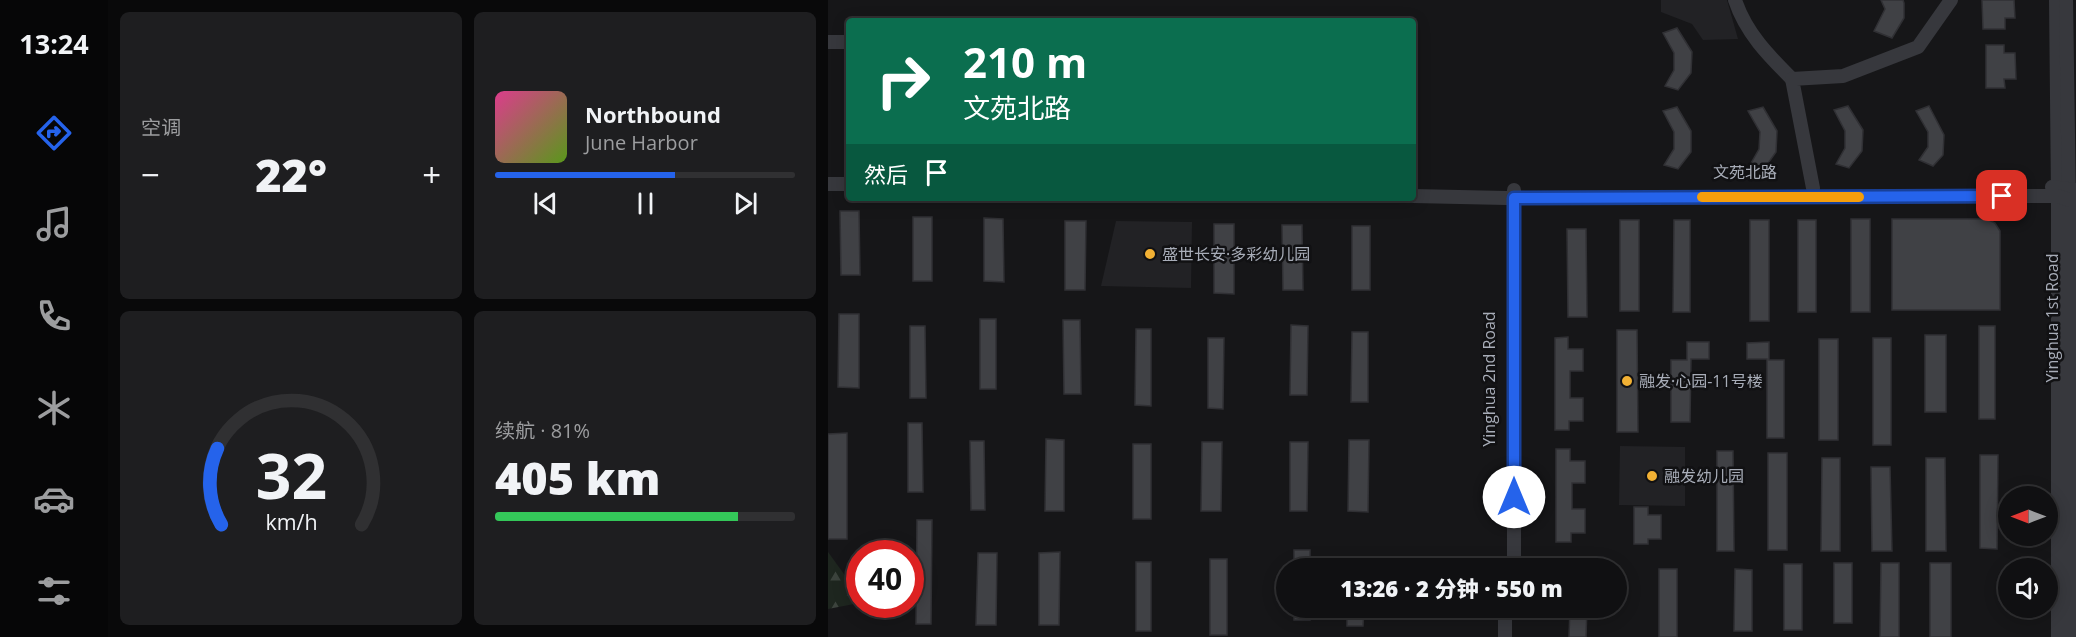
<!DOCTYPE html>
<html lang="zh">
<meta charset="utf-8">
<style>
:root{--surface:#101012;--page:#1e1e20;--text:#f1f3f6;--muted:#9c9d9f;--line:#303032;--accent:#2563eb}
body{margin:0;font-family:"Open Sans","Noto Sans SC",sans-serif;background:var(--page);color:var(--text);height:100vh;display:flex;flex-direction:column;font-size:22px;white-space:nowrap}
*{box-sizing:border-box;margin:0}
p{font-size:20px;color:var(--muted)}
.icon{flex:none;width:33px;height:33px;fill:none;stroke:currentColor;stroke-width:2;stroke-linecap:round;stroke-linejoin:round}
.map{position:relative;flex:1;overflow:hidden}
.details{display:flex;flex-direction:column;gap:12px;padding:12px;background:#09090a;width:720px}
.details>*{flex:none}
.top-card{position:absolute;left:18px;top:18px;width:570px;height:183px;border-radius:6px;box-shadow:0 3px 15px #0003,0 0 0 2px var(--line);background:#0b6e4f;color:#fff;overflow:hidden}
.needle{width:39px;rotate:270deg}
.tools{position:absolute;left:1170px;top:486px;display:grid;gap:12px}
.tools a{display:grid;place-items:center;width:60px;height:60px;border-radius:50%;background:var(--surface);box-shadow:0 3px 15px #0003,0 0 0 2px var(--line);font-size:30px}
.speed{position:absolute;left:18px;top:540px;display:flex;gap:12px;font-size:30px;font-weight:700;text-align:center}
.speed>*{display:grid;place-content:center;width:78px;height:78px;border-radius:50%;background:var(--surface);box-shadow:0 3px 15px #0003,0 0 0 2px var(--line);line-height:1}
.speed .limit{border:9px solid #d22;background:#fff;color:#111}
.pin{position:absolute;display:grid;place-items:center;width:51px;height:51px;color:#fff;margin:-26px;border-radius:12px;box-shadow:0 3px 9px #0006}
.me{position:absolute;width:66px;margin:-33px;rotate:0deg;stroke-linejoin:round;filter:drop-shadow(0 0 4px #0008)}
.turn{display:flex;align-items:center;gap:21px;height:126px;padding:0 18px;font-size:27px}
.turn .icon{width:78px;height:78px;stroke-width:2.5}
.turn b{display:block;font-size:42px;line-height:51px}
.then{display:flex;align-items:center;height:57px;padding:0 18px;background:#0003;gap:12px;font-size:22px}
.big{font-size:45px;font-weight:800;line-height:1.1}
.details .tile{flex:1;display:flex;flex-direction:column;justify-content:center;gap:9px;min-width:0;padding:0 21px;border-radius:9px;background:var(--page)}
.details .dial{align-items:center;gap:0}
.dial svg{height:156px;overflow:visible;fill:none;stroke:var(--line);stroke-width:7;stroke-linecap:round;text-anchor:middle}
.dial text{fill:var(--text);stroke:none}
.song{display:flex;align-items:center;gap:18px}
.cover{width:72px;height:72px;border-radius:9px;background:linear-gradient(135deg,hsl(330 70% 55%),hsl(90 70% 35%))}
.played{height:6px;border-radius:3px;background:linear-gradient(90deg,var(--accent) 60%,var(--line) 60%)}
.keys{display:flex;justify-content:space-around;direction:ltr}
.heat{display:flex;justify-content:space-between;align-items:center;font-size:33px;direction:ltr}
.charge{height:9px;border-radius:4px;background:linear-gradient(90deg,#34c759 81%,var(--line) 0)}
.details .tiles{flex:1;display:grid;gap:12px;grid-template-columns:repeat(2,1fr)}
.trip{position:absolute;left:448px;top:558px;width:351px;height:60px;border-radius:30px;background:var(--surface);box-shadow:0 3px 15px #0003,0 0 0 2px var(--line);font-weight:800;line-height:60px;text-align:center}
main{display:flex;flex:1;min-height:0}
.menu{display:flex;flex-direction:column;width:108px;justify-content:space-around;align-items:center;background:#060607;color:var(--muted)}
.menu .icon{width:42px;height:42px}
.menu .on{color:var(--accent)}
.menu b{font-size:27px;color:var(--text)}
.map>svg:first-child{display:block}
</style>
<main>
<nav class="menu">
<b>13:24</b>
<svg class="icon on" aria-label="directions" viewBox="0 0 24 24"><path d="M12 3l9 9-9 9-9-9zM9 14v-3h6M13 9l2 2-2 2"/></svg>
<svg class="icon" aria-label="music" viewBox="0 0 24 24"><path d="M9 18V5l10-2v13"/><circle cx="6" cy="18" r="3"/><circle cx="16" cy="16" r="3"/></svg>
<svg class="icon" aria-label="phone" viewBox="0 0 24 24"><path d="M5 4h4l2 5-3 2q2 4 5 5l2-3 5 2v4C11 20 4 13 5 4z"/></svg>
<svg class="icon" aria-label="climate" viewBox="0 0 24 24"><path d="M12 3v18M4 7l16 10M4 17L20 7"/></svg>
<svg class="icon" aria-label="car" viewBox="0 0 24 24"><path d="M5 17H2v-5l4-1 3-4h7l3 4 3 1v5h-3M9 17h6M6 11h13"/><circle cx="7" cy="17" r="2"/><circle cx="17" cy="17" r="2"/></svg>
<svg class="icon" aria-label="filters" viewBox="0 0 24 24"><path d="M4 7h16M4 17h16"/><circle cx="9" cy="7" r="2"/><circle cx="15" cy="17" r="2"/></svg>
</nav>
<section class="details">
<div class="tiles">
<div class="tile"><p>空调</p>
<div class="heat"><a>−</a><b class="big">22°</b><a>+</a></div>
</div>
<div class="tile">
<div class="song"><i class="cover"></i><div><b>Northbound</b><p>June Harbor</p></div></div>
<div class="played"></div>
<div class="keys"><svg class="icon" aria-label="previous" viewBox="0 0 24 24"><path d="M18 5L8 12l10 7zM5 5v14"/></svg><svg class="icon" aria-label="pause" viewBox="0 0 24 24"><path d="M8 5v14M16 5v14"/></svg><svg class="icon" aria-label="next" viewBox="0 0 24 24"><path d="M6 5l10 7-10 7zM19 5v14"/></svg></div>
</div>
<div class="tile dial"><svg viewBox="0 0 100 80">
<path d="M14 69A42 42 0 1 1 86 69"/>
<path d="M14 69A42 42 0 0 1 12 30" stroke="#2563eb"/>
<text x="50" y="56" font-size="32" font-weight="700">32</text>
<text x="50" y="72" font-size="11">km/h</text>
</svg></div>
<div class="tile"><p>续航 · 81%</p><b class="big">405 km</b><div class="charge"></div></div>
</div>
</section>
<div class="map">
<svg width="1248" height="637" viewBox="0 0 1248 637">
<defs>
<pattern id="forest-firs" width="22" height="20" patternUnits="userSpaceOnUse" patternTransform="scale(1.5)"><rect width="22" height="20" fill="#1e261f"/><path d="M5 1l3.5 6h-7zM16 11l3.5 6h-7z" fill="#3c433d"/></pattern>
</defs>
<rect width="100%" height="100%" fill="#161618"/>
<!-- built -->
<g fill="#222225">
<polygon points="833,0 899,0 910,39 875,40 864,24 833,12"/>
<polygon points="383,17 436,18 435,21 383,21"/>
<polygon points="288,221 364,222 363,288 273,286"/>
<polygon points="792,446 857,447 857,506 791,505"/>
</g>
<!-- forest -->
<polygon fill="url(#forest-firs)" points="0,552 31,595 31,603 0,609"/>
<!-- building -->
<g fill="#404145" stroke="#303034" stroke-width="1.5">
<polygon points="1053,0 1075,0 1076,3 1076,18 1064,38 1046,31 1057,9"/>
<polygon points="1154,0 1186,0 1187,18 1177,18 1177,29 1155,29"/>
<polygon points="849,28 864,52 863,73 850,90 837,86 846,70 846,53 835,33"/>
<polygon points="1158,45 1176,45 1176,53 1187,53 1188,79 1176,79 1177,88 1158,88"/>
<polygon points="1020,106 1035,130 1034,151 1021,168 1008,164 1017,148 1017,131 1006,110"/>
<polygon points="1101,106 1116,135 1115,155 1105,166 1091,160 1100,147 1100,132 1088,111"/>
<polygon points="849,107 863,131 863,152 850,169 836,165 846,149 846,132 835,111"/>
<polygon points="935,107 949,131 948,152 936,169 922,165 931,149 932,132 920,111"/>
<polygon points="12,211 31,211 32,275 13,275"/>
<rect x="85" y="217" width="19" height="64"/>
<polygon points="156,218 175,219 176,282 156,281"/>
<rect x="1023" y="219" width="19" height="93"/>
<polygon points="1064,219 1159,219 1167,223 1172,231 1172,310 1064,310"/>
<rect x="792" y="220" width="19" height="91"/>
<polygon points="846,220 862,220 862,312 845,312"/>
<rect x="922" y="220" width="19" height="101"/>
<rect x="970" y="220" width="18" height="92"/>
<polygon points="237,221 258,221 257,290 237,290"/>
<polygon points="386,224 406,224 406,294 386,293"/>
<polygon points="454,225 474,225 475,290 455,290"/>
<rect x="524" y="226" width="18" height="64"/>
<polygon points="739,229 758,229 759,317 740,317"/>
<polygon points="11,314 31,314 31,388 10,387"/>
<rect x="152" y="319" width="16" height="70"/>
<polygon points="235,320 252,320 253,394 236,394"/>
<polygon points="463,325 480,326 479,395 462,395"/>
<polygon points="82,326 97,326 98,398 82,398"/>
<rect x="1151" y="326" width="16" height="93"/>
<polygon points="308,329 323,329 323,406 307,405"/>
<polygon points="789,330 809,330 810,432 789,432"/>
<polygon points="524,332 540,332 540,402 523,402"/>
<rect x="1097" y="335" width="21" height="77"/>
<polygon points="740,337 740,349 755,349 755,371 742,371 742,398 755,398 755,421 741,421 741,430 727,430 727,338"/>
<polygon points="380,338 396,338 395,409 380,408"/>
<rect x="1045" y="338" width="18" height="107"/>
<rect x="991" y="339" width="19" height="101"/>
<polygon points="859,342 881,342 881,359 863,359 862,422 843,422 843,360 859,360"/>
<polygon points="941,342 941,360 956,360 956,438 939,438 939,359 919,359 919,343"/>
<polygon points="80,423 94,423 95,492 80,492"/>
<polygon points="19,433 19,539 0,539 0,434"/>
<polygon points="218,439 236,440 236,511 217,511"/>
<polygon points="521,440 541,440 540,512 520,511"/>
<polygon points="142,441 156,441 157,510 143,510"/>
<polygon points="374,442 394,442 393,511 373,511"/>
<polygon points="462,442 480,442 479,511 462,511"/>
<rect x="305" y="444" width="18" height="75"/>
<polygon points="728,449 742,449 742,461 757,461 757,483 744,483 744,509 757,509 757,533 743,533 743,542 728,542"/>
<polygon points="889,451 905,451 906,551 889,551"/>
<rect x="940" y="453" width="19" height="97"/>
<polygon points="1152,455 1170,455 1169,549 1152,548"/>
<polygon points="994,458 1012,458 1012,551 993,551"/>
<polygon points="1098,458 1117,458 1118,551 1098,551"/>
<polygon points="1043,467 1062,467 1064,551 1044,551"/>
<polygon points="806,507 820,507 820,515 833,515 833,539 820,539 820,544 806,544"/>
<polygon points="89,520 104,520 103,624 88,624"/>
<rect x="466" y="550" width="16" height="18"/>
<polygon points="232,552 231,625 211,625 211,553"/>
<polygon points="150,553 169,553 168,625 148,625"/>
<rect x="519" y="557" width="17" height="11"/>
<rect x="382" y="559" width="17" height="76"/>
<rect x="308" y="562" width="15" height="69"/>
<rect x="1006" y="563" width="18" height="60"/>
<polygon points="1053,563 1071,563 1071,637 1052,637"/>
<rect x="1102" y="563" width="21" height="74"/>
<rect x="956" y="564" width="18" height="66"/>
<rect x="831" y="569" width="18" height="68"/>
<polygon points="907,569 924,570 924,631 906,631"/>
<rect x="466" y="608" width="16" height="12"/>
<polygon points="519,608 536,608 535,626 519,626"/>
<polygon points="742,608 759,608 758,637 741,637"/>
</g>
<g fill="none" stroke-linecap="round" stroke-linejoin="round">
<!-- minor -->
<g stroke="#37383d" stroke-width="14">
<path d="M907 0C918 33 940 55 964 79"/>
<polyline points="1228,0 1230,196 1230,637"/>
<polyline points="1238,0 1241,200 1241,637"/>
<polyline points="0,42 21,42"/>
<polyline points="0,184 21,184"/>
<polyline points="1224,187 1248,190"/>
<polyline points="985,188 964,79 1015,76 1090,47 1123,0"/>
<polyline points="585,196 678,198 1230,196 1241,200 1248,200"/>
<polyline points="686,568 686,190"/>
<polyline points="677,637 677,608"/>
</g>
</g>
<g fill="none" stroke-linecap="round" stroke-linejoin="round">
<defs>
<polyline id="route" points="686,497 686,198 1174,196"/>
</defs>
<!-- route casing -->
<use href="#route" stroke="#184099" stroke-width="15"/>
<!-- route -->
<use href="#route" stroke="#2563eb" stroke-width="10"/>
<!-- slow -->
<polyline stroke="#f59e0b" stroke-width="10" points="874,197 1031,197"/>
</g>
<!-- markers -->
<g fill="#f2b134" stroke="#111113" stroke-width="2">
<circle cx="322" cy="254" r="6"/>
<circle cx="799" cy="381" r="6"/>
<circle cx="824" cy="476" r="6"/>
</g>
<g text-anchor="middle" stroke-width="5" stroke-linejoin="round" paint-order="stroke">
<!-- street labels -->
<g font-size="16" fill="#a8adb8" stroke="#111113">
<text x="917" y="178">文苑北路</text>
<text transform="translate(1224 318) rotate(-90)" y="6">Yinghua 1st Road</text>
<text transform="translate(661 379) rotate(-90)" y="6">Yinghua 2nd Road</text>
</g>
<!-- poi labels -->
<g font-size="16" fill="#a8adb8" stroke="#111113" text-anchor="start">
<text x="334" y="260">盛世长安·多彩幼儿园</text>
<text x="811" y="387">融发·心园-11号楼</text>
<text x="836" y="482">融发幼儿园</text>
</g>
</g>
</svg>
<div class="tools">
<a><svg class="needle" viewBox="-14 -14 28 28"><path d="M0-13l5 13h-10z" fill="#e53935"/><path d="M0 13l5-13h-10z" fill="#9c9d9f"/></svg></a>
<a><svg class="icon" aria-label="sound" viewBox="0 0 24 24"><path d="M4 9h4l5-4v14l-5-4H4zM17 9q2 3 0 6"/></svg></a>
</div>
<div class="speed"><div class="limit">40</div></div>
<div class="pin" style="left:1174px;top:196px;background:#d93025"><svg class="icon" aria-label="arrive" viewBox="0 0 24 24"><path d="M6 21V4h12l-3 4 3 4H6"/></svg></div>
<svg class="me" style="left:686px;top:497px" viewBox="-20 -20 40 40"><circle r="19" fill="#fff"/><path d="M0-13L10 11 0 6-10 11z" fill="#2563eb"/></svg>
<div class="trip">13:26 · 2 分钟 · 550 m</div>
<div class="top-card">
<div class="turn"><svg class="icon" aria-label="right" viewBox="0 0 24 24"><path d="M7 20v-9h11M14 6l5 5-5 5"/></svg><div><b>210 m</b>文苑北路</div></div>
<div class="then">然后<svg class="icon" aria-label="arrive" viewBox="0 0 24 24"><path d="M6 21V4h12l-3 4 3 4H6"/></svg></div>
</div>
</div>
</main>
